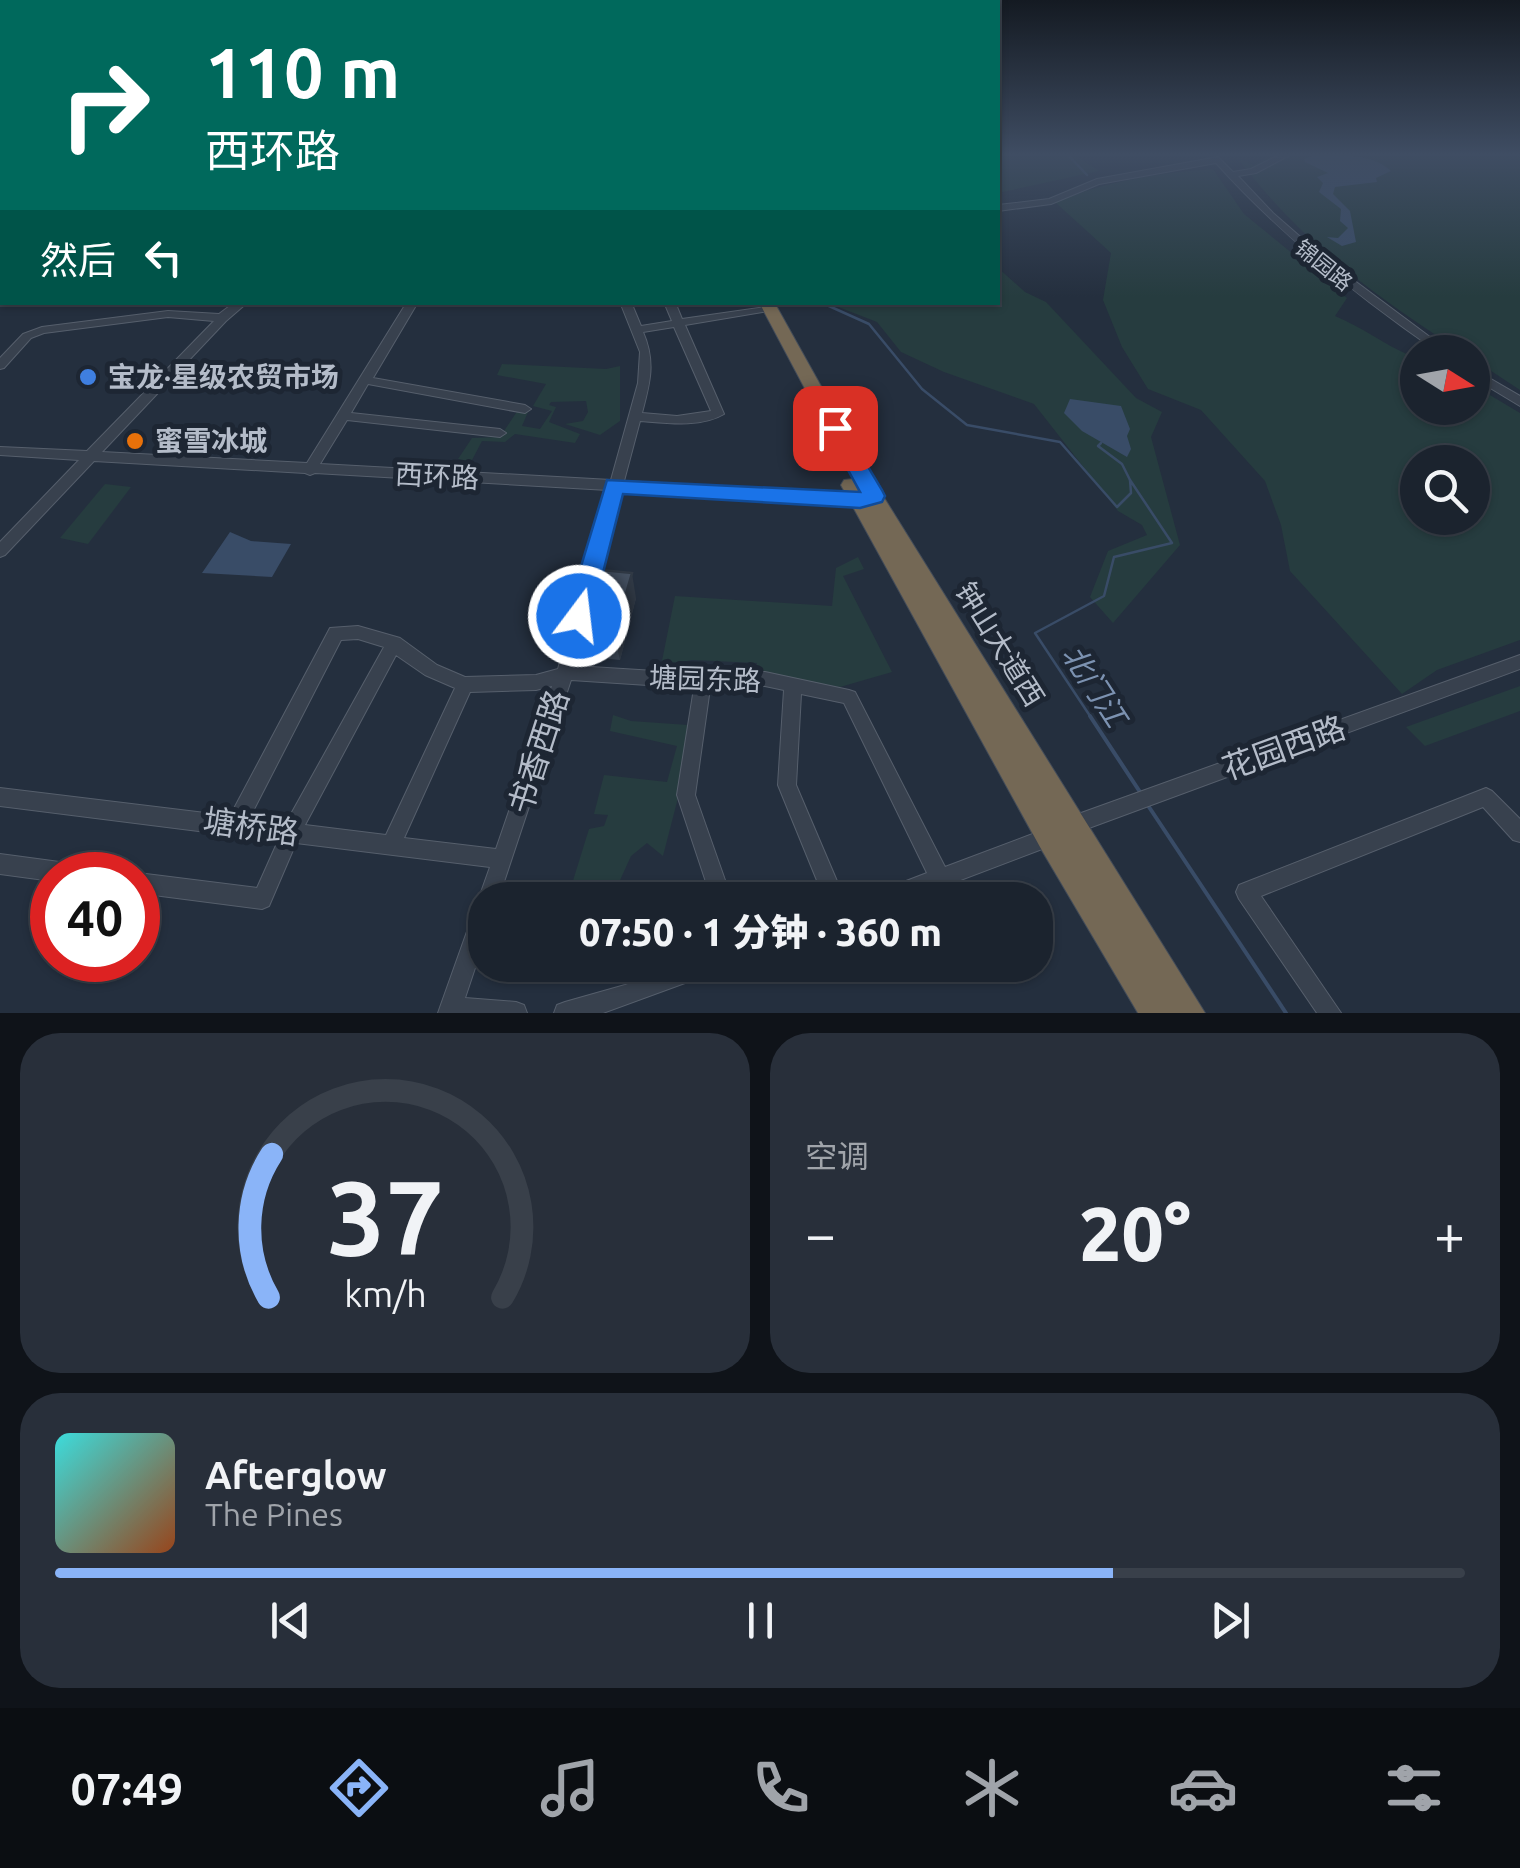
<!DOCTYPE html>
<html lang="zh">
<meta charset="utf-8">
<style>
:root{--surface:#1b232e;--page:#282f3a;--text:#f1f3f6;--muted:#a0a4aa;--line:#39404a;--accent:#8ab4f8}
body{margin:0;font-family:Ubuntu,"Noto Sans SC",sans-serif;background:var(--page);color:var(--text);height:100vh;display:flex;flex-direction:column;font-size:38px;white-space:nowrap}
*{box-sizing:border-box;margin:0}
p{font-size:32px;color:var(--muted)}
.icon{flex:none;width:55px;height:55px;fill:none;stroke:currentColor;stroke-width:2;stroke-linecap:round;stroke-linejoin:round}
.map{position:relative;height:1013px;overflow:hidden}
.drawer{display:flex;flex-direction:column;gap:20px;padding:20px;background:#0f1319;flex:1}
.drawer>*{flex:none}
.banner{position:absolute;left:0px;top:0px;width:1000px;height:305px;box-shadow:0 2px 8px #0004,0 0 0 2px var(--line);background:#00695c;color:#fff;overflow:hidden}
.needle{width:65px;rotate:101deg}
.fabs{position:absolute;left:1400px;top:335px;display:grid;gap:20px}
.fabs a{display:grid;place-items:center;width:90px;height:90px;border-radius:50%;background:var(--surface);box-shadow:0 2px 8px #0004,0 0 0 2px var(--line);font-size:50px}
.speed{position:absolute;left:30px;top:852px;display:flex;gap:20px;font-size:50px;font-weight:700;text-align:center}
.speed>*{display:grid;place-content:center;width:130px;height:130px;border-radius:50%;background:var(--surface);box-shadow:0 2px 8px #0004,0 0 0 2px var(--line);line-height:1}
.speed .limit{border:15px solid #d22;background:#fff;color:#111}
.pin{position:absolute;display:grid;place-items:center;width:85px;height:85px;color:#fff;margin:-42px;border-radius:20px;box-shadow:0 5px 15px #0006}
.me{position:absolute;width:110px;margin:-55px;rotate:15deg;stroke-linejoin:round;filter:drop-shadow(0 0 8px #0008)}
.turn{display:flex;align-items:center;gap:35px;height:210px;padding:0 40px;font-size:45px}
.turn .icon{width:130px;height:130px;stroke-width:2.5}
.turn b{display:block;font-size:70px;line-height:85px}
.then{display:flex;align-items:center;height:95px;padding:0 40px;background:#0003;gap:20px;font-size:38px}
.big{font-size:75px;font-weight:800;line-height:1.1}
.drawer .widget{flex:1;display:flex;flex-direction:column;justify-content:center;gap:15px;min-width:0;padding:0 35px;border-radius:40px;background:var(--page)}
.drawer .dial{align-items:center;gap:0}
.dial svg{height:260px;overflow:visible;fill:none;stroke:var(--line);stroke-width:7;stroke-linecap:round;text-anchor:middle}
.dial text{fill:var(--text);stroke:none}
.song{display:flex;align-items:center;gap:30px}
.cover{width:120px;height:120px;border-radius:15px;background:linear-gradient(135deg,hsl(180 70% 55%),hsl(20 70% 35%))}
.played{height:10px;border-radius:5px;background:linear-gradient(90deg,var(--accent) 75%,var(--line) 75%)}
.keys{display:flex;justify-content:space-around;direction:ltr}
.heat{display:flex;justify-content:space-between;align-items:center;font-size:55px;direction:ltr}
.drawer .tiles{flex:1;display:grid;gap:20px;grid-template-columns:1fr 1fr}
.widget:last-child{grid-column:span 2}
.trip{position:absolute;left:468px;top:882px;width:585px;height:100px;border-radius:40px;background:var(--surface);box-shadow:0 2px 8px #0004,0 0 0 2px var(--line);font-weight:800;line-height:100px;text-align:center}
.tabs{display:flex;height:160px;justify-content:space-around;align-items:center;background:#0b0e12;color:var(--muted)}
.tabs .icon{width:70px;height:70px}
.tabs .current{color:var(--accent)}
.tabs b{font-size:45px;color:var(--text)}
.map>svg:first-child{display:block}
</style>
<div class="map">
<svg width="1520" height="1013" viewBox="0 0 1520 1013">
<rect width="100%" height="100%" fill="#242f3e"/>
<!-- green -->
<g fill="#263c3f" fill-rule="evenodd">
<polygon points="998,155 1075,155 1099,171 998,193"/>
<path d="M1272 155H1520V390L1473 359 1472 352H1462C1376 297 1299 241 1238 158L1253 165Z"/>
<path d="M1213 169 1244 214 1347 298 1335 316C1364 328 1383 344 1411 356V363L1417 366 1418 408H1472L1473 385 1520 413V640L1437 670 1402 694 1290 571 1281 525 1265 481 1201 410 1148 389 1122 347 1103 300 1111 253 1055 202C1108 181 1157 173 1213 169ZM1418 462H1472V518H1418Z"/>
<polygon points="998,268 1025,292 1046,302 1136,398 1162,412 1151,437 1180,545 1113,623 1090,597 1108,551 1147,535 1142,525 1118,511 1034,404 944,372 901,352 877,322 828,303 998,302"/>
<polygon points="502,364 606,369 620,366 620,421 600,435 565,424 583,421 588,412 586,401 551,402 549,405 556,407 549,422 580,434 575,443 515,434 505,442 482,441 471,462 458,459 472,438 500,437 518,410 528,412 522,426 540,429 552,411 533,406 546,384 497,375"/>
<polygon points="105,484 131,487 88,544 60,538"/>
<polygon points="858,557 864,569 843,576 892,672 840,687 756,672 757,663 692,660 661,666 675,596 832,606 836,568"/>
<polygon points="1520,686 1520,711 1425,746 1406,727"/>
<polygon points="613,715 631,721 688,725 679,794 663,856 647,843 631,856 611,900 567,900 589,829 604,826 608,815 594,814 604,775 667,782 677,746 610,731"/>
</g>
<!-- water -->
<g fill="#394c67">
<path d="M1314 155C1338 155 1373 153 1391 171L1376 178 1377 182 1335 187 1333 194 1350 211 1356 242 1342 246 1327 237 1338 238 1348 228 1340 221 1341 209 1319 192 1323 183 1317 177 1328 173 1305 162 1304 159Z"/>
<polygon points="1070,399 1121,406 1130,429 1127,436 1131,449 1127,457 1082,431 1064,413"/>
<polygon points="230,532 251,541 291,544 272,577 202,573"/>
</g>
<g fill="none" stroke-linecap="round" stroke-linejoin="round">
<!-- stream-far1 -->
<g stroke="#394c67" stroke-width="2.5">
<polyline points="1068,155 1087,175"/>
<polyline points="820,302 869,324 922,389 967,425 1060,442 1117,507 1131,493 1130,480 1172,543 1114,557 1104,596 1035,633 1092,719"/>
<polyline points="1101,443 1098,446 1122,464 1130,480"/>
</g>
<!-- stream -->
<g stroke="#394c67" stroke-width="4">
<polyline points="1090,716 1140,792"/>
<polyline points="1149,807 1286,1013"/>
</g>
<defs>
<g id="minor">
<path d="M1279 155H1290L1256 173 1238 176 1273 213 1328 261 1450 352H1438C1357 296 1282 236 1216 163L1099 184 1051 204 998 211V205L1049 199 1097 179 1218 157 1233 172 1251 169Z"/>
<rect x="0" y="275" width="2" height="6"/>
<path d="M235 302H248L226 321 102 452 307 463 407 302H418L373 378 525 405 531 409 525 413 368 384 351 413 500 429 506 433 500 437 347 420 320 464 611 480 638 383 640 352 620 302H631L641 326 672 321 664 302H675L682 319 773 306 774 308 769 311 685 325 724 414C701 428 666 423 640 421L624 481 863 494 870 499 863 504 622 490 575 666 703 674 765 672 849 690 855 692 945 867 1051 827 1058 829 1060 836 1058 843 908 900H872L875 893 927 873 844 703 801 694 796 785 845 900H825L778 785 784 690 765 686 710 688 695 795 732 900H712L677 795 694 688 571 680 498 900H485V938L465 998 516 1002 524 1005 527 1013H438L490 867 296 843 269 906 262 909 138 893V875H134L138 873 257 888 278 841 0 806V788L230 816 330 628 358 626 400 638 437 665 465 677 536 675 558 669 608 490 315 473 310 475 305 473 94 461 5 555 0 557V542L79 460 0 455V447L87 451 214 321 168 317 44 333 31 338 4 368 0 369V358L23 334 42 327 168 311 219 314ZM674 327 711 411 677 416 642 413C650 383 656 362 643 332ZM358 639 384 647 286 823 249 819 341 640ZM396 655 425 675 455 688 386 835 305 825ZM552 686 496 849 404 838 470 692 536 690Z"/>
<polygon points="1472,368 1520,396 1520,406 1472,377"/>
<polygon points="1520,655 1520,669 1070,835 1063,833 1061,826 1063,819 1070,817"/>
<polygon points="1486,788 1492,791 1520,819 1520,842 1513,840 1483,807 1261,896 1341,1013 1317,1013 1239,899 1236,892 1239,885"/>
<polygon points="0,854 82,865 89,868 92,875 52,875 52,881 0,874"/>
<polygon points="680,965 718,965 715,972 603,1013 554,1013 557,1005 565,1002 625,985"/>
</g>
<rect id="major" x="0" y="193" width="2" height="8"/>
<polygon id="highway" points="759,302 774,302 876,485 1205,1013 1138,1013 1040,847 841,485 844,480 853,479"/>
</defs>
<!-- minor casing -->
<use href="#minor" stroke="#565f6c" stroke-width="2"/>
<!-- major casing -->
<use href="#major" stroke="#414a57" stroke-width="2"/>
<!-- highway casing -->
<use href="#highway" stroke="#434c59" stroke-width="2"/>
<!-- minor -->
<use href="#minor" fill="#38414e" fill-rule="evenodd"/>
<!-- major -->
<use href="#major" fill="#56606e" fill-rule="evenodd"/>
<!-- highway -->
<use href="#highway" fill="#746855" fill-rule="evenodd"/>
</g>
<!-- wall -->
<polygon fill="#3b4654" points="636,598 620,660 582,656 575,632"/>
<!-- shaded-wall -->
<polygon fill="#303945" points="632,573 636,598 620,660 614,635"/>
<!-- building -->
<polygon fill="#455162" stroke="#303945" stroke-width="2.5" points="592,569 632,573 614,635 575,632"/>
<!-- sky -->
<linearGradient id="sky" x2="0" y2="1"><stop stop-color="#141a22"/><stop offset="0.52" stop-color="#3f4d63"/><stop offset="1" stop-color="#3f4d63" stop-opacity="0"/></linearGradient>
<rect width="1520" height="297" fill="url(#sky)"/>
<!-- route -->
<polygon fill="#1a73e8" stroke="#114b97" stroke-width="2.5" points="835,421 842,423 882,490 885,496 882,502 860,508 623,494 592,616 588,623 579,626 570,623 566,616 607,480 860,492 825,428"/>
<!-- markers -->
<circle fill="#3f7fe0" stroke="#1d2633" stroke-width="4" cx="88" cy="377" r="10"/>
<circle fill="#e8710a" stroke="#1d2633" stroke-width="4" cx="135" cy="441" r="10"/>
<g text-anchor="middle" stroke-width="10" stroke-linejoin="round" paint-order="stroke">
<!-- far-street labels -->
<g font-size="22" fill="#b4bcc9" stroke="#1d2633">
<text transform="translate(1324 265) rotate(39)" y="8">锦园路</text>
</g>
<!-- poi labels -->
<g font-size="28" font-weight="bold" fill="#b4bcc9" stroke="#1d2633" text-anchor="start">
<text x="108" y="387">宝龙·星级农贸市场</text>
<text x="155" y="451">蜜雪冰城</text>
</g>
<!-- street labels -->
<g font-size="28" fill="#b4bcc9" stroke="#1d2633">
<text transform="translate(437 476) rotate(3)" y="10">西环路</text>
<text transform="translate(1000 644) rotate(58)" y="10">钟山大道西</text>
<text transform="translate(705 679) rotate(2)" y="10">塘园东路</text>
</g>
<!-- water labels -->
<g font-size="30" font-style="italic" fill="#7c92b1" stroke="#1d2633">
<text transform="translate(1094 686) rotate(57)" y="10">北门江</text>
</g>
<!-- near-street labels -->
<g font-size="32" fill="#b4bcc9" stroke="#1d2633">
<text transform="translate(1284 748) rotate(-20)" y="11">花园西路</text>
<text transform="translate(539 752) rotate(-72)" y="11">书香西路</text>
<text transform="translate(251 827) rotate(8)" y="11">塘桥路</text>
</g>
</g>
</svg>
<div class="fabs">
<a><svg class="needle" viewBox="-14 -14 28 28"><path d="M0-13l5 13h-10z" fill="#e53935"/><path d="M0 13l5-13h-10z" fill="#a0a4aa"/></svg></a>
<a><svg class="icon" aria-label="search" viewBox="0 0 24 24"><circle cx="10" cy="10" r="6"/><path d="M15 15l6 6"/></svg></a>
</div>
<div class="speed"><div class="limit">40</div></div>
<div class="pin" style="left:835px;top:428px;background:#d93025"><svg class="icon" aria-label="arrive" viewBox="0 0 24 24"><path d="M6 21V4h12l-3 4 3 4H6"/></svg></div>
<svg class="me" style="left:579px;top:616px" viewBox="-20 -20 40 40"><circle r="17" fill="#1a73e8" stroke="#fff" stroke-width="3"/><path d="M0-11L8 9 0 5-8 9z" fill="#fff"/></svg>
<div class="trip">07:50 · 1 分钟 · 360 m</div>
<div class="banner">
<div class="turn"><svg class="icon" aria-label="right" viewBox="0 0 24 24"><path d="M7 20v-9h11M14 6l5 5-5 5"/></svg><div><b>110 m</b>西环路</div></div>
<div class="then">然后<svg class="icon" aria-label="left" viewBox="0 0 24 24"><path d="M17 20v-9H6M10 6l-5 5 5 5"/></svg></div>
</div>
</div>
<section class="drawer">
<div class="tiles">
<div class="widget dial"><svg viewBox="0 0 100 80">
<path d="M14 69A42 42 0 1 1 86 69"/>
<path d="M14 69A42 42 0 0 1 15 25" stroke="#8ab4f8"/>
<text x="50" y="56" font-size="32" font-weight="700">37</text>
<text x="50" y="72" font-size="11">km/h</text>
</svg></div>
<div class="widget"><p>空调</p>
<div class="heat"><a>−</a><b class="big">20°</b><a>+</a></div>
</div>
<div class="widget">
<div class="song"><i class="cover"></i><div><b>Afterglow</b><p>The Pines</p></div></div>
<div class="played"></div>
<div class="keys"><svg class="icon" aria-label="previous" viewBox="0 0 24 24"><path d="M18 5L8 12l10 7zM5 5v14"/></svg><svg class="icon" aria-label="pause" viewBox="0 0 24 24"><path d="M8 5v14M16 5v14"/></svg><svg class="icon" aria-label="next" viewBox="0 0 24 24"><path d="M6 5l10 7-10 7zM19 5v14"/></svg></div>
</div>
</div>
</section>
<nav class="tabs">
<b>07:49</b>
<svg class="icon current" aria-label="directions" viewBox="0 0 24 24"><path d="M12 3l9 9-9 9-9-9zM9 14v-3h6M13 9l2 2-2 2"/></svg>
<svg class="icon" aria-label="music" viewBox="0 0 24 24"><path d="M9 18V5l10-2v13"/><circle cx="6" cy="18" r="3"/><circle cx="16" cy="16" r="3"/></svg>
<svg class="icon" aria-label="phone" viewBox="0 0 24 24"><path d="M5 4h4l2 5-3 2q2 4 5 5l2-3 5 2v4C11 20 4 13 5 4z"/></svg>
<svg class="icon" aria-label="climate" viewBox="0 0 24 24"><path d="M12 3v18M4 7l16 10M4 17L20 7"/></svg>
<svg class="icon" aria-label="car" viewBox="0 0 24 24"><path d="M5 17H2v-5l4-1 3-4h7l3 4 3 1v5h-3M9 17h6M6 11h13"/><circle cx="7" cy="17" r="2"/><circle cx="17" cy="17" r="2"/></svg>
<svg class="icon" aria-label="filters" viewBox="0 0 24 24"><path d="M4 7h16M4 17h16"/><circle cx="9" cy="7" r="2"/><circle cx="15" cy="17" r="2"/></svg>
</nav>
